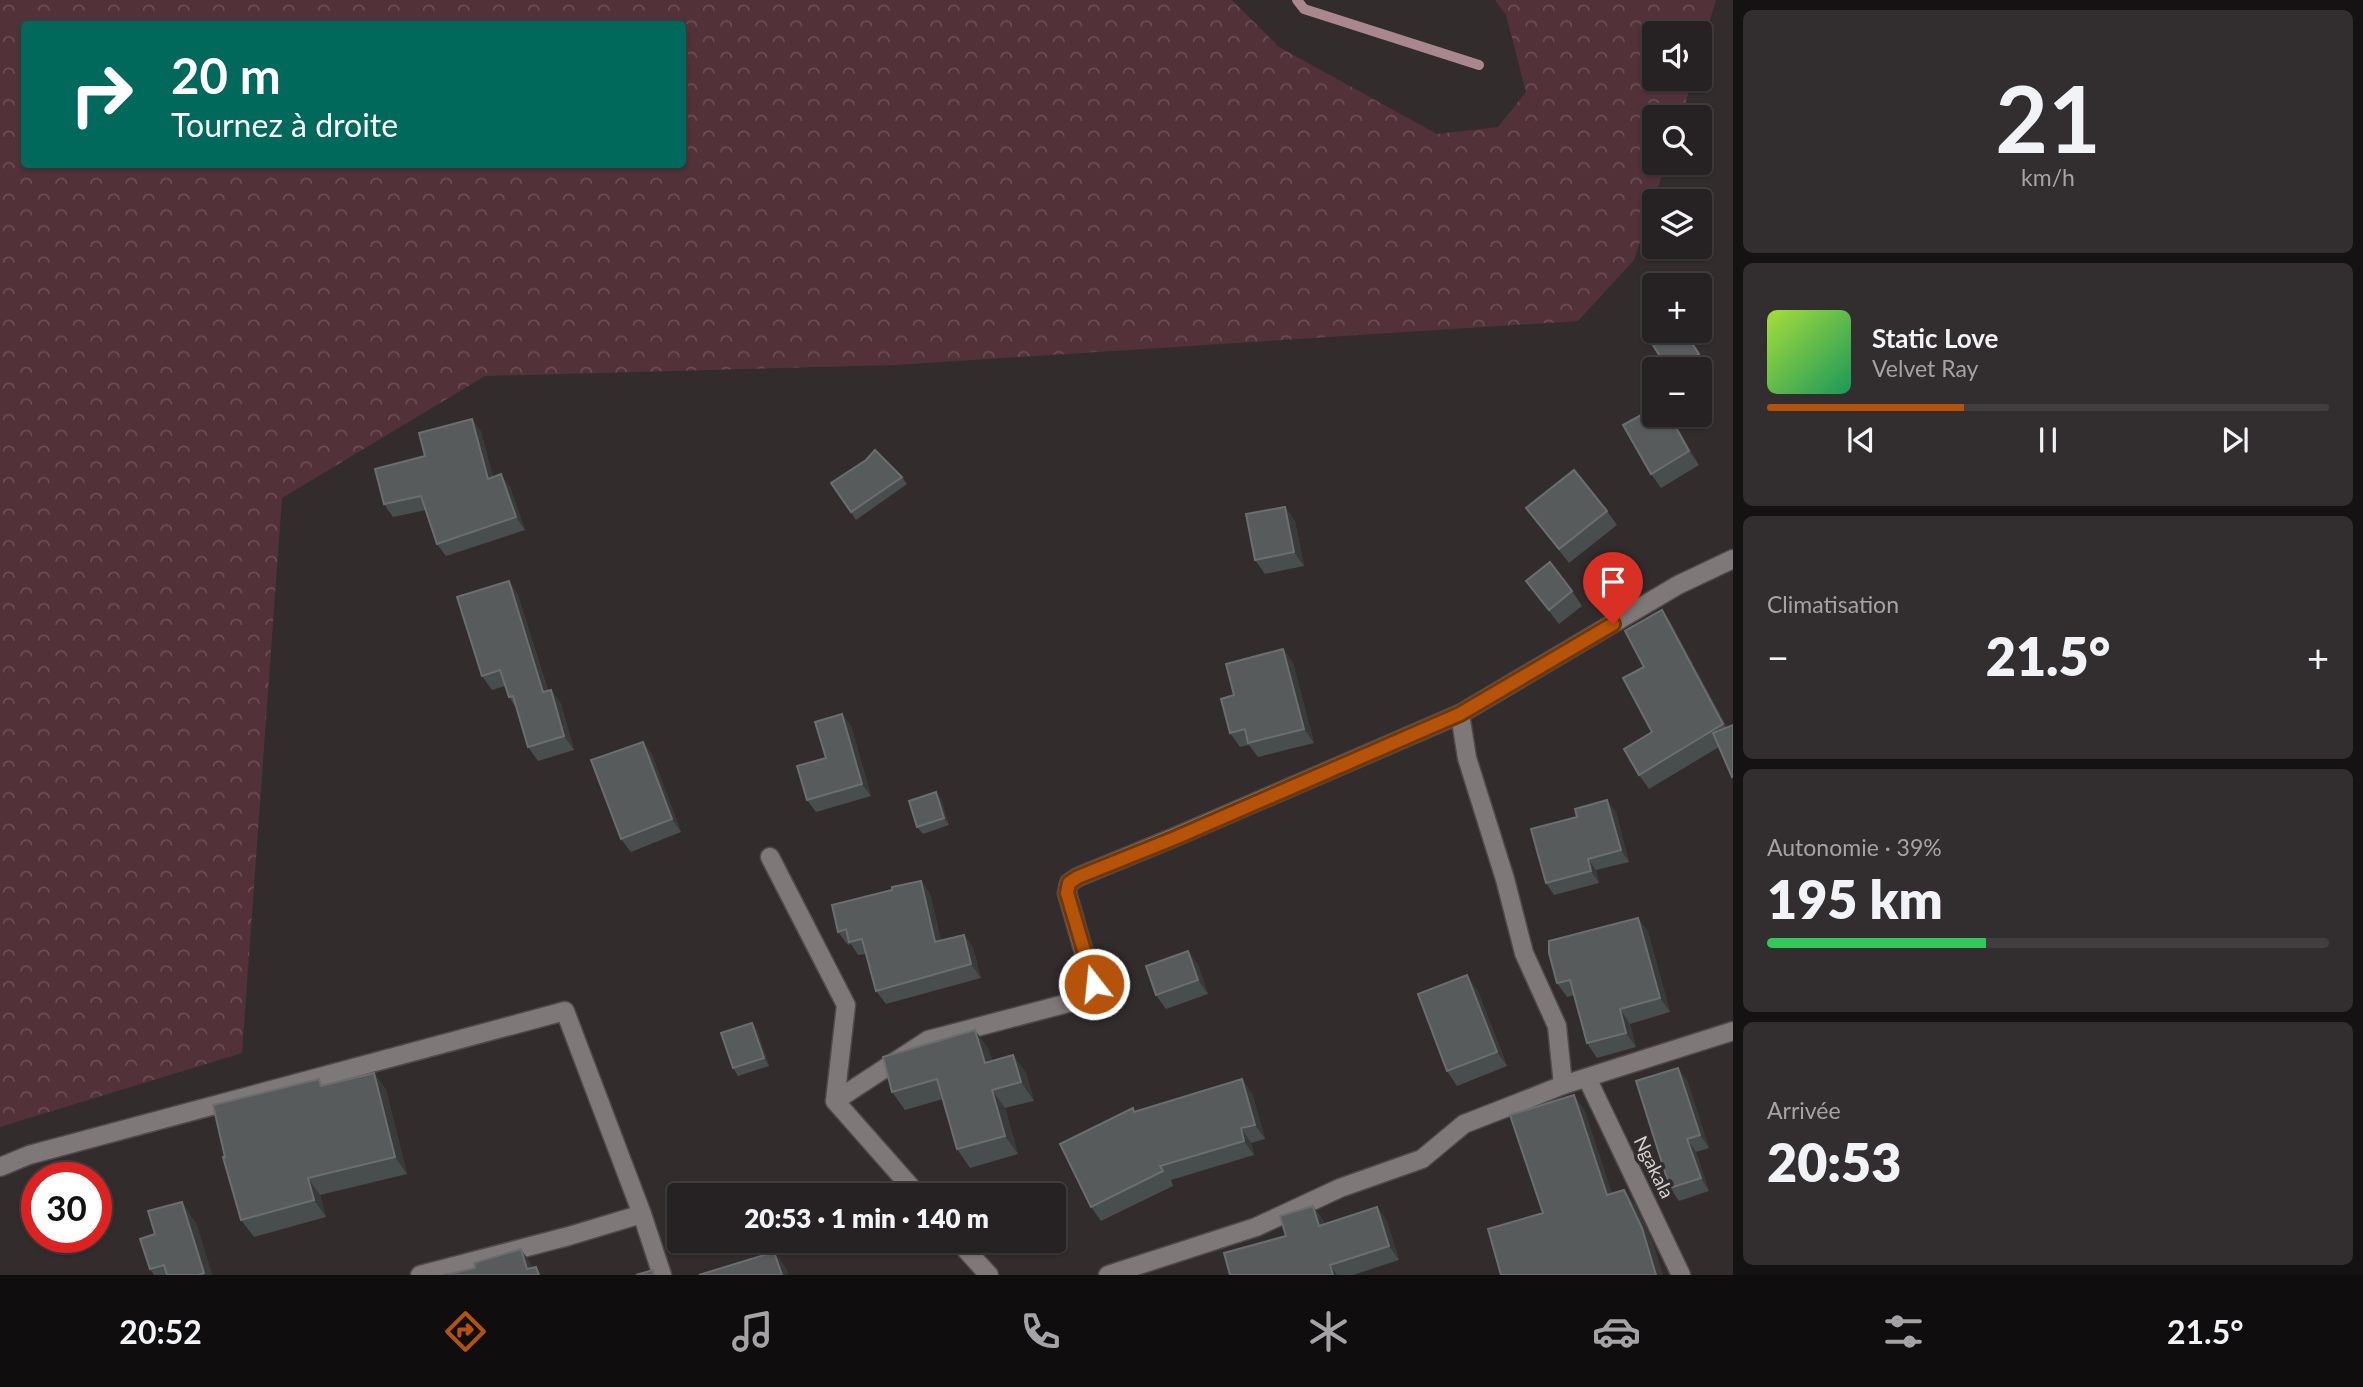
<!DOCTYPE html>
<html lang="fr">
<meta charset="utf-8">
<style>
:root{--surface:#262122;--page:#322e2f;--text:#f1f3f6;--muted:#a4a3a5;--line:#423e40;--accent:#b45309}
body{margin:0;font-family:Lato,sans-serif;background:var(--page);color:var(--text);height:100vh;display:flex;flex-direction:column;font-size:26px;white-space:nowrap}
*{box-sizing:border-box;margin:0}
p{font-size:23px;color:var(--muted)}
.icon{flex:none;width:38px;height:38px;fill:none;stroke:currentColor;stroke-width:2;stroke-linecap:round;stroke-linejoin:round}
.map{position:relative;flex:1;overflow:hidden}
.panel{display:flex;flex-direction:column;gap:10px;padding:10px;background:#151213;width:630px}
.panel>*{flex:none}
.top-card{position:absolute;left:21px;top:21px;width:665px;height:147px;border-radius:7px;box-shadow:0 2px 5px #0004,0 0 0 2px var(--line);background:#00695c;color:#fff;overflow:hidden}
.tools{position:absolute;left:1642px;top:21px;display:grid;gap:14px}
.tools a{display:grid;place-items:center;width:70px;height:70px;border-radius:7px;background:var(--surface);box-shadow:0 2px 5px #0004,0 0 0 2px var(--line);font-size:35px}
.speed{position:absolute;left:21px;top:1162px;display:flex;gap:14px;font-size:35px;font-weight:700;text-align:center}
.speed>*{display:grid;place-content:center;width:91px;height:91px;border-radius:50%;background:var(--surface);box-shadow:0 2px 5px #0004,0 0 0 2px var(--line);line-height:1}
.speed .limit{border:10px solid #d22;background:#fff;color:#111}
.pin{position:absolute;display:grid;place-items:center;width:60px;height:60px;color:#fff;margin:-72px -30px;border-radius:50% 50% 50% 0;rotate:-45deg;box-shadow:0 0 7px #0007}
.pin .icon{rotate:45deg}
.me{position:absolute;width:77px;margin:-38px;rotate:344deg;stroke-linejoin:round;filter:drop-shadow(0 0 5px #0008)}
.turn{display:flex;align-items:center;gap:24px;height:147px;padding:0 35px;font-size:32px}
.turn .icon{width:91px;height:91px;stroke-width:2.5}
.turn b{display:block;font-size:49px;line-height:60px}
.big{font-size:52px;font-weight:800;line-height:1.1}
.panel .card{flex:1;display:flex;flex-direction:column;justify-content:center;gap:10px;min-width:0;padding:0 24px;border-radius:10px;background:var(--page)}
.panel .dial{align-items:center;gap:0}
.dial b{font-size:91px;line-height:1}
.song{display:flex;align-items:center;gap:21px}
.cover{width:84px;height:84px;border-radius:10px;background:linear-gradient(135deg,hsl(80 70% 55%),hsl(150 70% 35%))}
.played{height:7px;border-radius:4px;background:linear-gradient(90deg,var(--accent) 35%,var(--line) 35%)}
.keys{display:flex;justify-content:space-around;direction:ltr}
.heat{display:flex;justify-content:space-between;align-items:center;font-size:38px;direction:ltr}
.charge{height:10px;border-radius:5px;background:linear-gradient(90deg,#34c759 39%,var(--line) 0)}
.trip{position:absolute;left:667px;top:1183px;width:399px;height:70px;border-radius:7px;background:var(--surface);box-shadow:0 2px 5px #0004,0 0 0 2px var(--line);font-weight:800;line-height:70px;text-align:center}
.dock{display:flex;height:112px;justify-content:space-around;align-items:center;background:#0f0d0e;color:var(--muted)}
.dock .icon{width:49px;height:49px}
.dock .on{color:var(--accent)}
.dock b{font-size:32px;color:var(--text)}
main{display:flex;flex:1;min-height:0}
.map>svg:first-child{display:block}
</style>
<main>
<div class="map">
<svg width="1733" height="1275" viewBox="0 0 1733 1275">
<defs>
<pattern id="forest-crowns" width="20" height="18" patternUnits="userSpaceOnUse" patternTransform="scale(1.75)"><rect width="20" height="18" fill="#533138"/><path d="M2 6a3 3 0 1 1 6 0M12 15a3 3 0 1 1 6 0" fill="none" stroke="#6b4e54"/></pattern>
</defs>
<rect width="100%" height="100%" fill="#322c2d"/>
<!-- forest -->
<path fill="url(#forest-crowns)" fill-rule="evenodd" d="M0 0H1232L1279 47 1437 134 1498 127 1526 92 1506 15 1495 0H1716L1699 56V33H1654V79H1693L1681 117H1654V163H1666L1634 260 1578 321 895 365 485 376 282 498 242 1053 0 1127ZM24 24H682V164H24Z"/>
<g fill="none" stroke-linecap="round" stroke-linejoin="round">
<!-- stream -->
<polyline stroke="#a9878d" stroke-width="10" points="1297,0 1304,9 1479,65"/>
<defs>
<g id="minor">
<polyline points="1460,714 1467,758 1505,879 1524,953 1557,1026 1563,1085"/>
<polyline points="770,857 846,1005 835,1101 918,1195"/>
<polyline points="1587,1078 1681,1275"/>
<polyline points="835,1101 928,1040 1091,997 1093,984 1067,893 1069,883 1078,877 1175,837 1460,714 1678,585 1733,559"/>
<polyline points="0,1167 29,1155 565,1011 642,1214 662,1275"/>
<polyline points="958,1241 989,1275"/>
<polyline points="420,1275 569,1236 642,1214"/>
<polyline points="1108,1275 1256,1227 1340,1188 1422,1159 1464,1124 1518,1103 1563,1085 1733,1031"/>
</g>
</defs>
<!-- minor casing -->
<use href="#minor" stroke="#4f4a4b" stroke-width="21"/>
<!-- minor -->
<use href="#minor" stroke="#7f7879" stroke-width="18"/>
</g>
<!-- wall -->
<g fill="#484d4d">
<polygon points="1654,331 1685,331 1709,369 1699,374 1699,369 1668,369"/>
<polygon points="1670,415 1699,465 1661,488 1651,474"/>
<polygon points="472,419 481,432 493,477 510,487 525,530 446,556 437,544 426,510 393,517 384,504 425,456"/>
<polygon points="902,477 907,484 856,520 831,483"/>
<polygon points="1285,507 1295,521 1304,566 1265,574 1255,560"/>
<polygon points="1526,508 1607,511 1617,525 1569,563"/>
<polygon points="509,581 518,595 548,691 551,690 561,704 574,750 538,761 528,747 517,709 509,697 505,686 492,690 482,676"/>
<polygon points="1526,581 1572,591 1582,606 1559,624"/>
<polygon points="1662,610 1672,625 1727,727 1733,725 1733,778 1719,747 1649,789 1639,775 1652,732 1644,667"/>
<polygon points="1283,649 1293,663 1314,743 1258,757 1249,745 1240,747 1230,733 1234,695"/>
<polygon points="842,714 851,726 871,796 816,812 807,800 826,758"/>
<polygon points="643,742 652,755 681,832 631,852 621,839"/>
<polygon points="941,799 949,825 923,834 917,827"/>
<polygon points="1616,812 1629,862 1596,870 1599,883 1554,895 1546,883"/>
<polygon points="921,881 930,894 941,941 964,935 973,948 981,978 886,1004 876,991 866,954 858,955 851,944 848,945 838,932 892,890"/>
<polygon points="1638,918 1648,932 1670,1012 1630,1024 1636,1047 1597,1058 1587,1043 1574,995 1567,997 1557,983"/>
<polygon points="1188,951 1198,965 1208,994 1166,1009 1156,995"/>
<polygon points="1477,989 1507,1066 1457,1086 1447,1071"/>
<polygon points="752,1023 757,1030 769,1066 738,1076 733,1068"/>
<polygon points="988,1048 992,1061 1013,1055 1026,1073 1034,1101 1005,1108 1018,1154 970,1168 957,1149 943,1099 905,1110 892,1092"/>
<polygon points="374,1073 386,1090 407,1174 320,1195 326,1217 254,1237 241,1220 323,1085"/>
<polygon points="1687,1080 1709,1148 1696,1152 1709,1191 1679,1201 1670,1188"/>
<polygon points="1252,1093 1265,1139 1251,1143 1254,1155 1171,1180 1173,1186 1101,1221 1091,1207 1133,1108 1135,1112"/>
<polygon points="1313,1206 1323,1220 1324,1224 1377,1207 1387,1221 1399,1260 1353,1275 1230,1275 1286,1236"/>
<polygon points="196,1223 212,1275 154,1275 150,1269"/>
</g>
<!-- shaded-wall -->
<g fill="#393a3a">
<polygon points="1684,331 1685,331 1709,369 1699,354"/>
<polygon points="1669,415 1670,415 1699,465 1689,451"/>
<polygon points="472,419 481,432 497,492 488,479"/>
<polygon points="501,474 510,487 525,530 516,517"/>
<polygon points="1285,507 1295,521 1304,566 1294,552"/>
<polygon points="509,581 518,595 552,706 543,692"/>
<polygon points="1662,610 1672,625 1733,738 1723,724"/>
<polygon points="1283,649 1293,663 1314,743 1304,729"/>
<polygon points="551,690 561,704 574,750 564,736"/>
<polygon points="842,714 851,726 871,796 862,784"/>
<polygon points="643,742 652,755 681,832 672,819"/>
<polygon points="936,792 941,799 949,825 944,818"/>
<polygon points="1607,800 1616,812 1629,862 1621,850"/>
<polygon points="1588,859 1596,870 1599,883 1591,871"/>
<polygon points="921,881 930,894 944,956 935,942"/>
<polygon points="1638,918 1648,932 1670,1012 1660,998"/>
<polygon points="964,935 973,948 981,978 971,964"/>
<polygon points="1188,951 1198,965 1208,994 1198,980"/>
<polygon points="1467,975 1477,989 1507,1066 1497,1052"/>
<polygon points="1620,1009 1630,1024 1636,1047 1626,1033"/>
<polygon points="752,1023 757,1030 769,1066 764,1058"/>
<polygon points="975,1030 988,1048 998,1081 985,1063"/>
<polygon points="1013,1055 1026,1073 1034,1101 1021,1082"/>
<polygon points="1678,1068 1687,1080 1709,1148 1700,1135"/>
<polygon points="374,1073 386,1090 407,1174 395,1157"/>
<polygon points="1242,1079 1252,1093 1265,1139 1255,1125"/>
<polygon points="992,1090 1005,1108 1018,1154 1005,1136"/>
<polygon points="1574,1095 1585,1111 1618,1211 1607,1195"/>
<polygon points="1241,1128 1251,1143 1254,1155 1244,1141"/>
<polygon points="1687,1139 1696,1152 1709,1191 1701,1178"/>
<polygon points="308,1178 320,1195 326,1217 314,1200"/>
<polygon points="1624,1190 1636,1206 1654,1245 1663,1275 1656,1275"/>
<polygon points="182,1202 196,1223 212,1275 205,1275 204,1273"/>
<polygon points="1313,1206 1323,1220 1329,1240 1319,1226"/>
<polygon points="1377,1207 1387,1221 1399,1260 1389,1246"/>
<polygon points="521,1249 531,1264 534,1275 527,1269"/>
<polygon points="774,1252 787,1269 788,1275 782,1275"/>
<polygon points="1330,1265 1337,1275 1333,1275"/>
</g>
<!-- building -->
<g fill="#575b5b" stroke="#6b6e6e" stroke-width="2">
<polygon points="1654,329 1654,331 1684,331 1699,354 1675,369 1668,369 1646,334"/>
<polygon points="1654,408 1654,415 1669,415 1689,451 1651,474 1623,425"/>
<polygon points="472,419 488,479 501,474 516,517 437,544 421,496 384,504 375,469 425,456 419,433"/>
<polygon points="875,450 902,477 851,512 831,483 866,460"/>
<polygon points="1574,470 1607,511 1559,549 1526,508"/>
<polygon points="1285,507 1294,552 1255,560 1246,514"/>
<polygon points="1550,562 1572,591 1549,610 1526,581"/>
<polygon points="509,581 543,692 551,690 564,736 528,747 513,696 509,697 500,670 482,676 457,597"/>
<polygon points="1662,610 1723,724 1639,775 1624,749 1652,732 1623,678 1644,667 1625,631"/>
<polygon points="1283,649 1304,729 1248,743 1245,729 1230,733 1221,699 1234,695 1226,664"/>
<polygon points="842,714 862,784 807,800 797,766 826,758 815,722"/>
<polygon points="1733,725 1733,776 1732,777 1713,733"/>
<polygon points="643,742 672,819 621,839 591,760"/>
<polygon points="936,792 944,818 917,827 909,801"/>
<polygon points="1607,800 1621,850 1588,859 1591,871 1546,883 1531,829 1577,817 1575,809"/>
<polygon points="921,881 935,942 964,935 971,964 876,991 862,939 849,942 846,929 838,932 832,905 892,890 892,887"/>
<polygon points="1638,918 1660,998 1620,1009 1626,1033 1587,1043 1570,980 1557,983 1549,953 1549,941"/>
<polygon points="1188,951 1198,980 1156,995 1146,966"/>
<polygon points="1467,975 1497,1052 1447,1071 1418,994"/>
<polygon points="752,1023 764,1058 733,1068 721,1033"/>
<polygon points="975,1030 985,1063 1013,1055 1021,1082 992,1090 1005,1136 957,1149 937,1079 892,1092 883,1057"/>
<polygon points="1678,1068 1700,1135 1687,1139 1701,1178 1670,1188 1636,1081"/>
<polygon points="374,1073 395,1157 308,1178 314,1200 241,1220 223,1157 225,1157 213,1105 319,1079 321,1086"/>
<polygon points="1242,1079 1255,1125 1241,1128 1244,1141 1160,1166 1163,1171 1091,1207 1060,1144 1133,1108 1134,1112"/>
<polygon points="1574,1095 1607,1195 1624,1190 1642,1228 1656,1275 1501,1275 1488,1229 1543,1213 1510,1115"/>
<polygon points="182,1202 204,1273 198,1275 167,1275 164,1265 150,1269 140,1239 155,1234 148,1211"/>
<polygon points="1313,1206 1319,1226 1377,1207 1389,1246 1330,1265 1333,1275 1230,1275 1224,1253 1286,1236 1280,1216"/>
<polygon points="521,1249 527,1269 536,1267 539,1275 444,1275 475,1268 474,1263"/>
<polygon points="774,1252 782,1275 699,1275"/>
<polygon points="653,1270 654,1275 636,1275"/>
</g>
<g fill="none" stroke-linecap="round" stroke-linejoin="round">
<defs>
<polyline id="route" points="1094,984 1067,893 1069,883 1078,877 1175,838 1460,714 1613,624"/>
</defs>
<!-- route casing -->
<use href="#route" stroke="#753606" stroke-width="18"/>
<!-- route -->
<use href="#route" stroke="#b45309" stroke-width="12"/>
</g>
<g text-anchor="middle" stroke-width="7" stroke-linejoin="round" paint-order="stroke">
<!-- street labels -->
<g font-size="19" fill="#d6d2d2" stroke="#322c2d">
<text transform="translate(1654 1167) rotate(64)" y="7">Ngakala</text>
</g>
</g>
</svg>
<div class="tools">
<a><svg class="icon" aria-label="sound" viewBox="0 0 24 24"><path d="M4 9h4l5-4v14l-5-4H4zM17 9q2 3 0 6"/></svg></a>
<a><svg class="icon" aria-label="search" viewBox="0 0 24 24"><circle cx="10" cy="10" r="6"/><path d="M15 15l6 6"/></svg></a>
<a><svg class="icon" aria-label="layers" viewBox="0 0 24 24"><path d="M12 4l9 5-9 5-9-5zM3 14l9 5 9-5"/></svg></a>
<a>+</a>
<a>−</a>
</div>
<div class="speed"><div class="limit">30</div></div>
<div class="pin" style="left:1613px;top:624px;background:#d93025"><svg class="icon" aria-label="arrive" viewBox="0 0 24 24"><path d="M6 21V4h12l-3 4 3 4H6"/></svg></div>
<svg class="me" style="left:1094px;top:984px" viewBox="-20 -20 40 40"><circle r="17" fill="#b45309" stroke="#fff" stroke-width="3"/><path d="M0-11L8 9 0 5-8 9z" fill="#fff"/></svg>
<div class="trip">20:53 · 1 min · 140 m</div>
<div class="top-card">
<div class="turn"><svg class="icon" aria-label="right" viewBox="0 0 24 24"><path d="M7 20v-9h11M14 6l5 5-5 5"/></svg><div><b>20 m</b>Tournez à droite</div></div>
</div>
</div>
<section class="panel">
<div class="card dial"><b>21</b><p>km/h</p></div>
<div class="card">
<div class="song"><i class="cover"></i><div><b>Static Love</b><p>Velvet Ray</p></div></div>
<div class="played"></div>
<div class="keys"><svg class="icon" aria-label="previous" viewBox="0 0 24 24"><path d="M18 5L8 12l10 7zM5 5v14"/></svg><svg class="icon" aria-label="pause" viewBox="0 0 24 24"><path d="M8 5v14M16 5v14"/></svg><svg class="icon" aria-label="next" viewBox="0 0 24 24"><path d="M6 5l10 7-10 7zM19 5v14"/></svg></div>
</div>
<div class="card"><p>Climatisation</p>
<div class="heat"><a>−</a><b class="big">21.5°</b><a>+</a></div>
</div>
<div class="card"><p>Autonomie · 39%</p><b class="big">195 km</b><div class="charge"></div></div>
<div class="card"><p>Arrivée</p><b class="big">20:53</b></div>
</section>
</main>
<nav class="dock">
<b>20:52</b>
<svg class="icon on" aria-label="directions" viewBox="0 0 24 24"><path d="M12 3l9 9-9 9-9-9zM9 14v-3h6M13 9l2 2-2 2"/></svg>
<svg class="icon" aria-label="music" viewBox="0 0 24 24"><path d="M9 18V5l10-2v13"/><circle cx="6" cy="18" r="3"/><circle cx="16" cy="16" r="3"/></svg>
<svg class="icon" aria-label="phone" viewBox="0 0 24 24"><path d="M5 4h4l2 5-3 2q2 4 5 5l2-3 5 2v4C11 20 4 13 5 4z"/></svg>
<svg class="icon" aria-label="climate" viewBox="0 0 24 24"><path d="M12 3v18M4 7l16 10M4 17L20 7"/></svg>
<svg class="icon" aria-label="car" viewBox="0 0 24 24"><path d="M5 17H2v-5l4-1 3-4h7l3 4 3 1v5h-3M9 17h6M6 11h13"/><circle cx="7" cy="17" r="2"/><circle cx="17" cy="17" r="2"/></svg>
<svg class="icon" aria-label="filters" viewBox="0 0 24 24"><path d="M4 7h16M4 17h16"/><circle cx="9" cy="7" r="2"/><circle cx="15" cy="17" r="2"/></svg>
<b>21.5°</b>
</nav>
